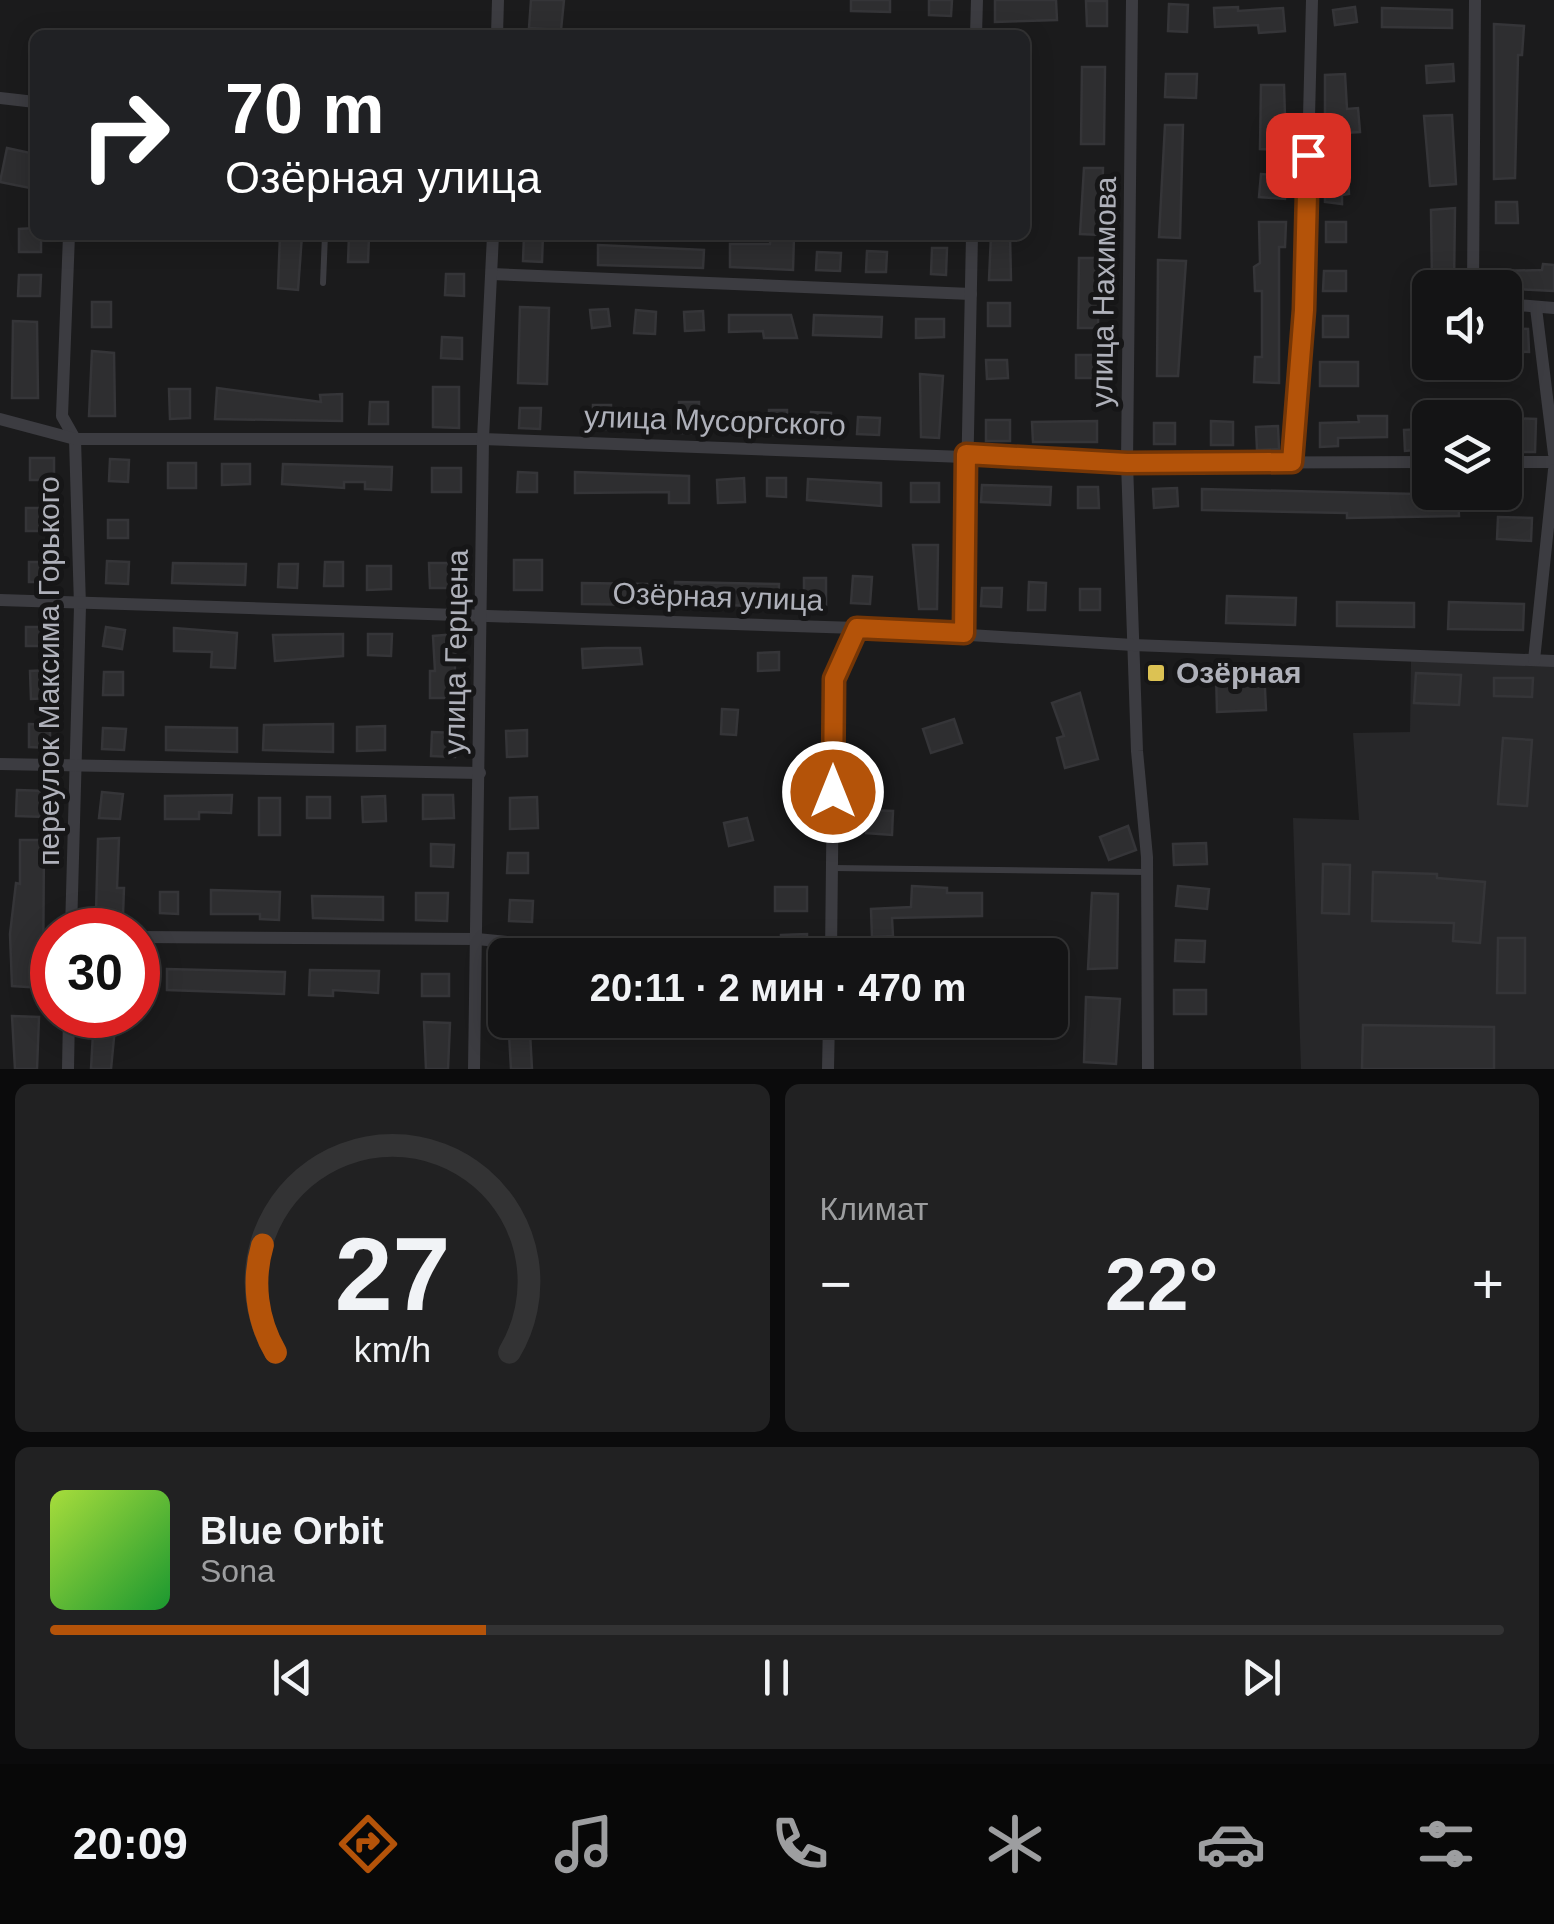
<!DOCTYPE html>
<html lang="ru">
<meta charset="utf-8">
<style>
:root{--surface:#141415;--page:#212122;--text:#f1f3f6;--muted:#9d9ea0;--line:#333334;--accent:#b45309}
body{margin:0;font-family:Arial,sans-serif;background:var(--page);color:var(--text);height:100vh;display:flex;flex-direction:column;font-size:38px;white-space:nowrap}
*{box-sizing:border-box;margin:0}
p{font-size:32px;color:var(--muted)}
.icon{flex:none;width:55px;height:55px;fill:none;stroke:currentColor;stroke-width:2;stroke-linecap:round;stroke-linejoin:round}
.map{position:relative;height:1069px;overflow:hidden}
.details{display:flex;flex-direction:column;gap:15px;padding:15px;background:#0b0b0c;flex:1}
.details>*{flex:none}
.guide{position:absolute;left:30px;top:30px;width:1000px;height:210px;border-radius:15px;box-shadow:0 5px 25px #0003,0 0 0 2px var(--line);background:#202124;color:#fff;overflow:hidden}
.controls{position:absolute;left:1412px;top:270px;display:grid;gap:20px}
.controls a{display:grid;place-items:center;width:110px;height:110px;border-radius:15px;background:var(--surface);box-shadow:0 5px 25px #0003,0 0 0 2px var(--line);font-size:50px}
.speed{position:absolute;left:30px;top:908px;display:flex;gap:20px;font-size:50px;font-weight:700;text-align:center}
.speed>*{display:grid;place-content:center;width:130px;height:130px;border-radius:50%;background:var(--surface);box-shadow:0 5px 25px #0003,0 0 0 2px var(--line);line-height:1}
.speed .limit{border:15px solid #d22;background:#fff;color:#111}
.pin{position:absolute;display:grid;place-items:center;width:85px;height:85px;color:#fff;margin:-42px;border-radius:20px;box-shadow:0 5px 15px #0006}
.me{position:absolute;width:110px;margin:-55px;rotate:0deg;stroke-linejoin:round;filter:drop-shadow(0 0 8px #0008)}
.turn{display:flex;align-items:center;gap:35px;height:210px;padding:0 30px;font-size:45px}
.turn .icon{width:130px;height:130px;stroke-width:2.5}
.turn b{display:block;font-size:70px;line-height:85px}
.big{font-size:75px;font-weight:600;line-height:1.1}
.details .widget{flex:1;display:flex;flex-direction:column;justify-content:center;gap:15px;min-width:0;padding:0 35px;border-radius:15px;background:var(--page)}
.details .dial{align-items:center;gap:0}
.dial svg{height:260px;overflow:visible;fill:none;stroke:var(--line);stroke-width:7;stroke-linecap:round;text-anchor:middle}
.dial text{fill:var(--text);stroke:none}
.song{display:flex;align-items:center;gap:30px}
.cover{width:120px;height:120px;border-radius:15px;background:linear-gradient(135deg,hsl(80 70% 55%),hsl(130 70% 35%))}
.played{height:10px;border-radius:5px;background:linear-gradient(90deg,var(--accent) 30%,var(--line) 30%)}
.keys{display:flex;justify-content:space-around;direction:ltr}
.heat{display:flex;justify-content:space-between;align-items:center;font-size:55px;direction:ltr}
.details .tiles{flex:1;display:grid;gap:15px;grid-template-columns:1fr 1fr}
.widget:last-child{grid-column:span 2}
.trip{position:absolute;left:488px;top:938px;width:580px;height:100px;border-radius:15px;background:var(--surface);box-shadow:0 5px 25px #0003,0 0 0 2px var(--line);font-weight:600;line-height:100px;text-align:center}
.menu{display:flex;height:160px;justify-content:space-around;align-items:center;background:#080808;color:var(--muted)}
.menu .icon{width:70px;height:70px}
.menu .selected{color:var(--accent)}
.menu b{font-size:45px;color:var(--text)}
.map>svg:first-child{display:block}
</style>
<div class="map">
<svg width="1554" height="1069" viewBox="0 0 1554 1069">
<rect width="100%" height="100%" fill="#1b1b1c"/>
<!-- built -->
<polygon fill="#272729" points="1411,661 1554,666 1554,1069 1301,1069 1293,818 1359,820 1353,733 1410,732"/>
<!-- building -->
<g fill="#2e2e30" stroke="#353538" stroke-width="2.5">
<polygon points="531,0 564,0 561,30 529,28"/>
<polygon points="851,0 890,0 890,12 851,11"/>
<polygon points="929,0 952,0 951,16 929,15"/>
<polygon points="995,0 1056,0 1057,20 995,22"/>
<polygon points="1086,1 1107,1 1107,26 1087,26"/>
<polygon points="1169,4 1188,5 1187,32 1168,31"/>
<polygon points="1238,7 1238,11 1283,8 1285,31 1259,33 1258,25 1215,27 1214,8"/>
<polygon points="1355,7 1357,22 1335,25 1333,10"/>
<polygon points="1382,8 1452,10 1452,28 1382,27"/>
<polygon points="1494,24 1524,26 1522,55 1518,55 1515,178 1494,179"/>
<polygon points="1453,64 1454,81 1427,83 1426,66"/>
<polygon points="1082,67 1105,67 1104,144 1081,144"/>
<polygon points="1166,74 1197,74 1196,98 1165,97"/>
<polygon points="1345,74 1347,109 1358,108 1360,132 1325,134 1325,75"/>
<polygon points="1261,85 1284,85 1286,150 1260,149"/>
<polygon points="1452,115 1456,184 1430,186 1424,116"/>
<polygon points="1165,125 1183,125 1180,238 1159,237"/>
<polygon points="7,148 35,154 35,189 0,182"/>
<polygon points="1084,168 1103,168 1101,235 1080,234"/>
<polygon points="1325,168 1348,168 1349,194 1342,195 1342,204 1325,202"/>
<polygon points="1261,174 1286,176 1285,199 1259,197"/>
<polygon points="1496,202 1517,202 1518,223 1496,223"/>
<polygon points="1455,208 1454,283 1432,283 1431,210"/>
<polygon points="1259,222 1286,222 1285,247 1279,247 1279,383 1254,382 1255,357 1262,357 1262,291 1255,291 1254,267 1260,263"/>
<rect x="1326" y="222" width="20" height="20"/>
<polygon points="35,228 35,235 41,235 41,252 19,252 19,229"/>
<polygon points="280,235 302,235 298,290 278,288"/>
<polygon points="349,235 369,236 368,262 348,262"/>
<polygon points="524,235 543,235 542,262 523,261"/>
<polygon points="771,235 794,236 793,270 730,267 730,244 770,244"/>
<polygon points="991,235 1010,235 1011,280 989,280"/>
<polygon points="598,245 704,250 703,268 598,265"/>
<polygon points="932,248 947,248 946,275 931,274"/>
<polygon points="867,251 887,252 886,272 866,272"/>
<polygon points="817,252 841,253 840,271 816,270"/>
<polygon points="1079,258 1099,258 1098,328 1078,328"/>
<polygon points="1158,260 1186,261 1178,376 1157,376"/>
<polygon points="1543,264 1554,265 1554,291 1496,288 1496,271 1542,270"/>
<polygon points="1324,271 1346,271 1346,291 1323,291"/>
<polygon points="446,274 464,274 464,296 445,295"/>
<polygon points="19,275 41,275 40,296 18,296"/>
<rect x="92" y="302" width="19" height="25"/>
<rect x="988" y="303" width="22" height="23"/>
<polygon points="520,307 549,308 547,384 518,383"/>
<polygon points="608,309 610,326 592,328 590,310"/>
<polygon points="636,310 656,312 655,334 634,333"/>
<polygon points="703,311 704,330 685,331 684,312"/>
<polygon points="729,315 791,315 797,338 764,338 763,331 729,332"/>
<polygon points="814,315 882,317 881,337 813,335"/>
<rect x="1323" y="316" width="25" height="21"/>
<polygon points="916,319 944,319 944,337 916,338"/>
<polygon points="13,321 37,322 38,398 12,398"/>
<polygon points="1505,328 1528,329 1529,352 1505,351"/>
<polygon points="442,337 462,338 462,359 441,358"/>
<polygon points="92,351 114,353 115,416 89,416"/>
<rect x="1076" y="355" width="20" height="23"/>
<polygon points="986,360 1007,360 1008,378 987,379"/>
<rect x="1320" y="362" width="38" height="24"/>
<polygon points="920,374 943,376 939,438 921,437"/>
<polygon points="433,387 459,387 459,428 433,427"/>
<polygon points="217,388 321,402 320,395 342,394 342,421 215,419"/>
<polygon points="169,389 190,389 190,418 170,419"/>
<polygon points="370,402 388,402 388,424 369,424"/>
<rect x="679" y="402" width="20" height="31"/>
<rect x="593" y="405" width="18" height="24"/>
<polygon points="520,408 541,408 540,429 519,428"/>
<polygon points="769,410 787,410 787,435 769,434"/>
<rect x="637" y="411" width="19" height="20"/>
<polygon points="811,412 831,413 830,432 810,431"/>
<polygon points="724,414 744,414 744,433 723,433"/>
<polygon points="1358,416 1387,416 1387,437 1338,438 1338,446 1320,447 1320,423 1359,422"/>
<polygon points="858,417 880,418 879,435 857,434"/>
<polygon points="1505,418 1536,419 1535,452 1505,452"/>
<rect x="986" y="420" width="24" height="21"/>
<polygon points="1097,421 1097,442 1033,442 1032,422"/>
<polygon points="1211,421 1233,422 1233,445 1211,445"/>
<rect x="1154" y="423" width="21" height="21"/>
<polygon points="1278,426 1279,449 1257,450 1256,427"/>
<polygon points="1425,429 1427,449 1405,451 1404,430"/>
<rect x="30" y="458" width="24" height="22"/>
<polygon points="110,459 129,460 128,482 109,481"/>
<rect x="168" y="463" width="28" height="25"/>
<polygon points="222,464 250,464 250,484 222,485"/>
<polygon points="283,464 392,467 391,490 365,489 365,482 344,482 344,488 282,484"/>
<rect x="432" y="468" width="29" height="24"/>
<polygon points="518,472 537,473 537,492 517,492"/>
<polygon points="575,472 689,476 689,503 669,503 669,492 575,493"/>
<polygon points="744,478 745,502 718,503 717,480"/>
<polygon points="767,478 786,478 786,497 767,496"/>
<polygon points="808,479 881,483 881,506 807,500"/>
<rect x="911" y="483" width="28" height="19"/>
<polygon points="982,485 1051,487 1050,505 981,502"/>
<polygon points="1078,487 1098,487 1099,508 1078,508"/>
<polygon points="1177,488 1178,506 1154,508 1153,489"/>
<polygon points="1202,489 1458,495 1459,516 1347,518 1347,513 1202,510"/>
<rect x="26" y="508" width="27" height="23"/>
<polygon points="1498,517 1532,518 1531,541 1497,539"/>
<rect x="108" y="520" width="20" height="18"/>
<polygon points="913,545 938,545 937,609 919,609"/>
<rect x="514" y="560" width="28" height="30"/>
<polygon points="107,561 129,562 128,584 106,583"/>
<rect x="29" y="562" width="24" height="20"/>
<polygon points="325,562 343,562 343,586 324,586"/>
<polygon points="173,563 246,564 245,585 172,583"/>
<polygon points="429,563 455,563 456,588 430,588"/>
<polygon points="279,564 298,564 297,588 278,587"/>
<polygon points="367,566 391,566 391,589 367,590"/>
<polygon points="853,576 872,577 870,604 851,603"/>
<rect x="804" y="578" width="22" height="27"/>
<polygon points="675,582 779,584 778,607 676,603"/>
<polygon points="1029,582 1046,583 1045,610 1028,610"/>
<polygon points="582,583 647,584 648,605 582,604"/>
<polygon points="982,588 1002,588 1001,607 981,606"/>
<rect x="1080" y="589" width="20" height="21"/>
<polygon points="1227,596 1296,598 1295,625 1226,623"/>
<polygon points="1337,602 1414,603 1414,627 1337,626"/>
<polygon points="1449,602 1524,604 1523,630 1448,629"/>
<rect x="26" y="627" width="25" height="19"/>
<polygon points="106,627 125,630 122,649 103,646"/>
<polygon points="174,628 237,633 235,668 211,667 212,652 174,651"/>
<polygon points="343,634 343,656 275,661 273,635"/>
<polygon points="368,634 392,634 391,656 368,655"/>
<polygon points="456,634 454,698 430,698 430,671 435,671 433,636"/>
<polygon points="605,648 640,648 642,664 583,668 582,649"/>
<polygon points="779,652 779,670 758,671 758,653"/>
<polygon points="1264,669 1266,710 1217,712 1216,671"/>
<polygon points="50,670 51,698 31,699 30,671"/>
<polygon points="104,672 123,672 123,695 103,695"/>
<polygon points="1416,673 1461,675 1459,705 1414,703"/>
<polygon points="1494,678 1533,678 1532,697 1494,696"/>
<polygon points="1080,693 1098,759 1065,768 1057,738 1064,736 1052,703"/>
<polygon points="722,709 738,710 736,735 721,734"/>
<polygon points="954,719 962,743 931,753 923,729"/>
<polygon points="29,724 50,725 50,748 29,747"/>
<polygon points="333,724 333,752 263,750 264,725"/>
<polygon points="385,726 385,750 357,751 357,727"/>
<polygon points="166,727 237,728 237,752 166,750"/>
<polygon points="103,728 126,729 124,750 102,749"/>
<polygon points="527,730 527,756 507,757 506,731"/>
<polygon points="432,732 456,733 455,757 431,756"/>
<polygon points="1503,738 1532,740 1527,806 1498,804"/>
<polygon points="17,790 46,791 46,817 16,816"/>
<polygon points="102,792 123,794 120,819 99,818"/>
<polygon points="232,795 231,813 199,812 199,819 165,819 165,796"/>
<polygon points="423,795 453,795 454,818 423,819"/>
<polygon points="385,796 386,821 363,822 362,797"/>
<rect x="307" y="797" width="23" height="21"/>
<polygon points="537,797 538,828 510,829 510,798"/>
<rect x="259" y="798" width="21" height="37"/>
<polygon points="868,810 893,811 892,835 866,833"/>
<polygon points="747,818 753,840 729,846 724,823"/>
<polygon points="1128,826 1136,850 1109,860 1100,837"/>
<polygon points="119,838 117,888 124,888 123,915 96,913 98,839"/>
<polygon points="20,840 44,840 43,988 12,986 10,934 16,883 20,884"/>
<polygon points="1206,843 1207,864 1174,865 1173,844"/>
<polygon points="431,844 454,845 453,867 431,866"/>
<polygon points="508,853 528,853 528,873 507,873"/>
<polygon points="1323,864 1350,865 1349,914 1322,913"/>
<polygon points="1373,872 1437,874 1437,878 1485,882 1480,943 1453,941 1454,923 1372,921"/>
<polygon points="912,886 947,888 947,893 982,893 982,916 892,918 893,936 872,937 871,909 911,907"/>
<polygon points="1178,886 1209,889 1207,909 1176,906"/>
<rect x="775" y="887" width="32" height="24"/>
<polygon points="211,890 280,892 279,920 260,919 260,914 211,914"/>
<polygon points="160,892 178,892 178,914 160,913"/>
<polygon points="416,893 448,893 447,921 416,920"/>
<polygon points="1092,893 1118,894 1117,968 1088,969"/>
<polygon points="312,896 383,897 383,920 313,918"/>
<polygon points="510,900 533,901 532,922 509,921"/>
<polygon points="807,934 807,955 781,955 781,935"/>
<polygon points="1498,938 1525,938 1525,993 1497,993"/>
<polygon points="1176,940 1205,941 1204,962 1175,961"/>
<polygon points="167,969 285,972 284,994 167,990"/>
<polygon points="310,970 379,971 378,993 333,990 333,996 309,995"/>
<rect x="422" y="974" width="27" height="22"/>
<rect x="1174" y="990" width="32" height="24"/>
<polygon points="1086,997 1120,999 1116,1064 1084,1062"/>
<polygon points="94,1015 116,1017 111,1069 91,1069"/>
<polygon points="12,1016 39,1017 37,1069 15,1069"/>
<polygon points="424,1022 450,1023 448,1069 426,1069"/>
<polygon points="1363,1025 1494,1027 1494,1069 1362,1069"/>
<polygon points="530,1033 532,1069 511,1069 509,1034"/>
</g>
<g fill="none" stroke-linecap="round" stroke-linejoin="round">
<!-- service -->
<g stroke="#3c3c41" stroke-width="6">
<polyline points="323,283 325,235"/>
<polyline points="833,868 1146,872"/>
</g>
<!-- minor -->
<g stroke="#3c3c41" stroke-width="12">
<polyline points="1132,0 1127,463 1137,751 1147,857 1148,1069"/>
<polyline points="497,35 498,0"/>
<polyline points="976,35 977,0"/>
<polyline points="0,98 35,102"/>
<polyline points="69,235 62,416 75,439 80,606 71,930"/>
<polyline points="492,274 971,294"/>
<polyline points="1473,288 1475,0"/>
<polyline points="1505,304 1554,308"/>
<polyline points="1536,308 1554,454"/>
<polyline points="0,419 75,439 483,439 1127,463 1430,462"/>
<polyline points="1505,462 1554,462"/>
<polyline points="1292,463 1304,310 1312,0"/>
<polyline points="0,600 857,628 1133,645 1554,661"/>
<polyline points="964,633 972,235"/>
<polyline points="1534,660 1554,470"/>
<polyline points="0,764 480,773"/>
<polyline points="138,937 477,939 638,955"/>
<polyline points="831,955 834,679 857,628"/>
<polyline points="68,1069 69,1015"/>
<polyline points="474,1069 483,439 493,235"/>
<polyline points="828,1069 829,1020"/>
</g>
</g>
<g fill="none" stroke-linecap="round" stroke-linejoin="round">
<defs>
<polyline id="route" points="833,792 834,679 857,628 964,633 966,454 1127,463 1292,462 1304,310 1308,155"/>
</defs>
<!-- route casing -->
<use href="#route" stroke="#753606" stroke-width="25"/>
<!-- route -->
<use href="#route" stroke="#b45309" stroke-width="18"/>
</g>
<!-- markers -->
<rect fill="#dcc253" stroke="#161617" stroke-width="4" x="1146" y="663" width="20" height="20" rx="5"/>
<g text-anchor="middle" stroke-width="10" stroke-linejoin="round" paint-order="stroke">
<!-- street labels -->
<g font-size="30" fill="#afb1ba" stroke="#161617">
<text transform="translate(1104 292) rotate(-89)" y="10">улица Нахимова</text>
<text transform="translate(715 421) rotate(2)" y="10">улица Мусоргского</text>
<text transform="translate(718 597) rotate(2)" y="10">Озёрная улица</text>
<text transform="translate(456 652) rotate(-89)" y="10">улица Герцена</text>
<text transform="translate(49 671) rotate(-90)" y="10">переулок Максима Горького</text>
</g>
<!-- poi labels -->
<g font-size="30" font-weight="bold" fill="#afb1ba" stroke="#161617" text-anchor="start">
<text x="1176" y="683">Озёрная</text>
</g>
</g>
</svg>
<div class="controls">
<a><svg class="icon" aria-label="sound" viewBox="0 0 24 24"><path d="M4 9h4l5-4v14l-5-4H4zM17 9q2 3 0 6"/></svg></a>
<a><svg class="icon" aria-label="layers" viewBox="0 0 24 24"><path d="M12 4l9 5-9 5-9-5zM3 14l9 5 9-5"/></svg></a>
</div>
<div class="speed"><div class="limit">30</div></div>
<div class="pin" style="left:1308px;top:155px;background:#d93025"><svg class="icon" aria-label="arrive" viewBox="0 0 24 24"><path d="M6 21V4h12l-3 4 3 4H6"/></svg></div>
<svg class="me" style="left:833px;top:792px" viewBox="-20 -20 40 40"><circle r="17" fill="#b45309" stroke="#fff" stroke-width="3"/><path d="M0-11L8 9 0 5-8 9z" fill="#fff"/></svg>
<div class="trip">20:11 · 2 мин · 470 m</div>
<div class="guide">
<div class="turn"><svg class="icon" aria-label="right" viewBox="0 0 24 24"><path d="M7 20v-9h11M14 6l5 5-5 5"/></svg><div><b>70 m</b>Озёрная улица</div></div>
</div>
</div>
<section class="details">
<div class="tiles">
<div class="widget dial"><svg viewBox="0 0 100 80">
<path d="M14 69A42 42 0 1 1 86 69"/>
<path d="M14 69A42 42 0 0 1 10 36" stroke="#b45309"/>
<text x="50" y="56" font-size="32" font-weight="700">27</text>
<text x="50" y="72" font-size="11">km/h</text>
</svg></div>
<div class="widget"><p>Климат</p>
<div class="heat"><a>−</a><b class="big">22°</b><a>+</a></div>
</div>
<div class="widget">
<div class="song"><i class="cover"></i><div><b>Blue Orbit</b><p>Sona</p></div></div>
<div class="played"></div>
<div class="keys"><svg class="icon" aria-label="previous" viewBox="0 0 24 24"><path d="M18 5L8 12l10 7zM5 5v14"/></svg><svg class="icon" aria-label="pause" viewBox="0 0 24 24"><path d="M8 5v14M16 5v14"/></svg><svg class="icon" aria-label="next" viewBox="0 0 24 24"><path d="M6 5l10 7-10 7zM19 5v14"/></svg></div>
</div>
</div>
</section>
<nav class="menu">
<b>20:09</b>
<svg class="icon selected" aria-label="directions" viewBox="0 0 24 24"><path d="M12 3l9 9-9 9-9-9zM9 14v-3h6M13 9l2 2-2 2"/></svg>
<svg class="icon" aria-label="music" viewBox="0 0 24 24"><path d="M9 18V5l10-2v13"/><circle cx="6" cy="18" r="3"/><circle cx="16" cy="16" r="3"/></svg>
<svg class="icon" aria-label="phone" viewBox="0 0 24 24"><path d="M5 4h4l2 5-3 2q2 4 5 5l2-3 5 2v4C11 20 4 13 5 4z"/></svg>
<svg class="icon" aria-label="climate" viewBox="0 0 24 24"><path d="M12 3v18M4 7l16 10M4 17L20 7"/></svg>
<svg class="icon" aria-label="car" viewBox="0 0 24 24"><path d="M5 17H2v-5l4-1 3-4h7l3 4 3 1v5h-3M9 17h6M6 11h13"/><circle cx="7" cy="17" r="2"/><circle cx="17" cy="17" r="2"/></svg>
<svg class="icon" aria-label="filters" viewBox="0 0 24 24"><path d="M4 7h16M4 17h16"/><circle cx="9" cy="7" r="2"/><circle cx="15" cy="17" r="2"/></svg>
</nav>
